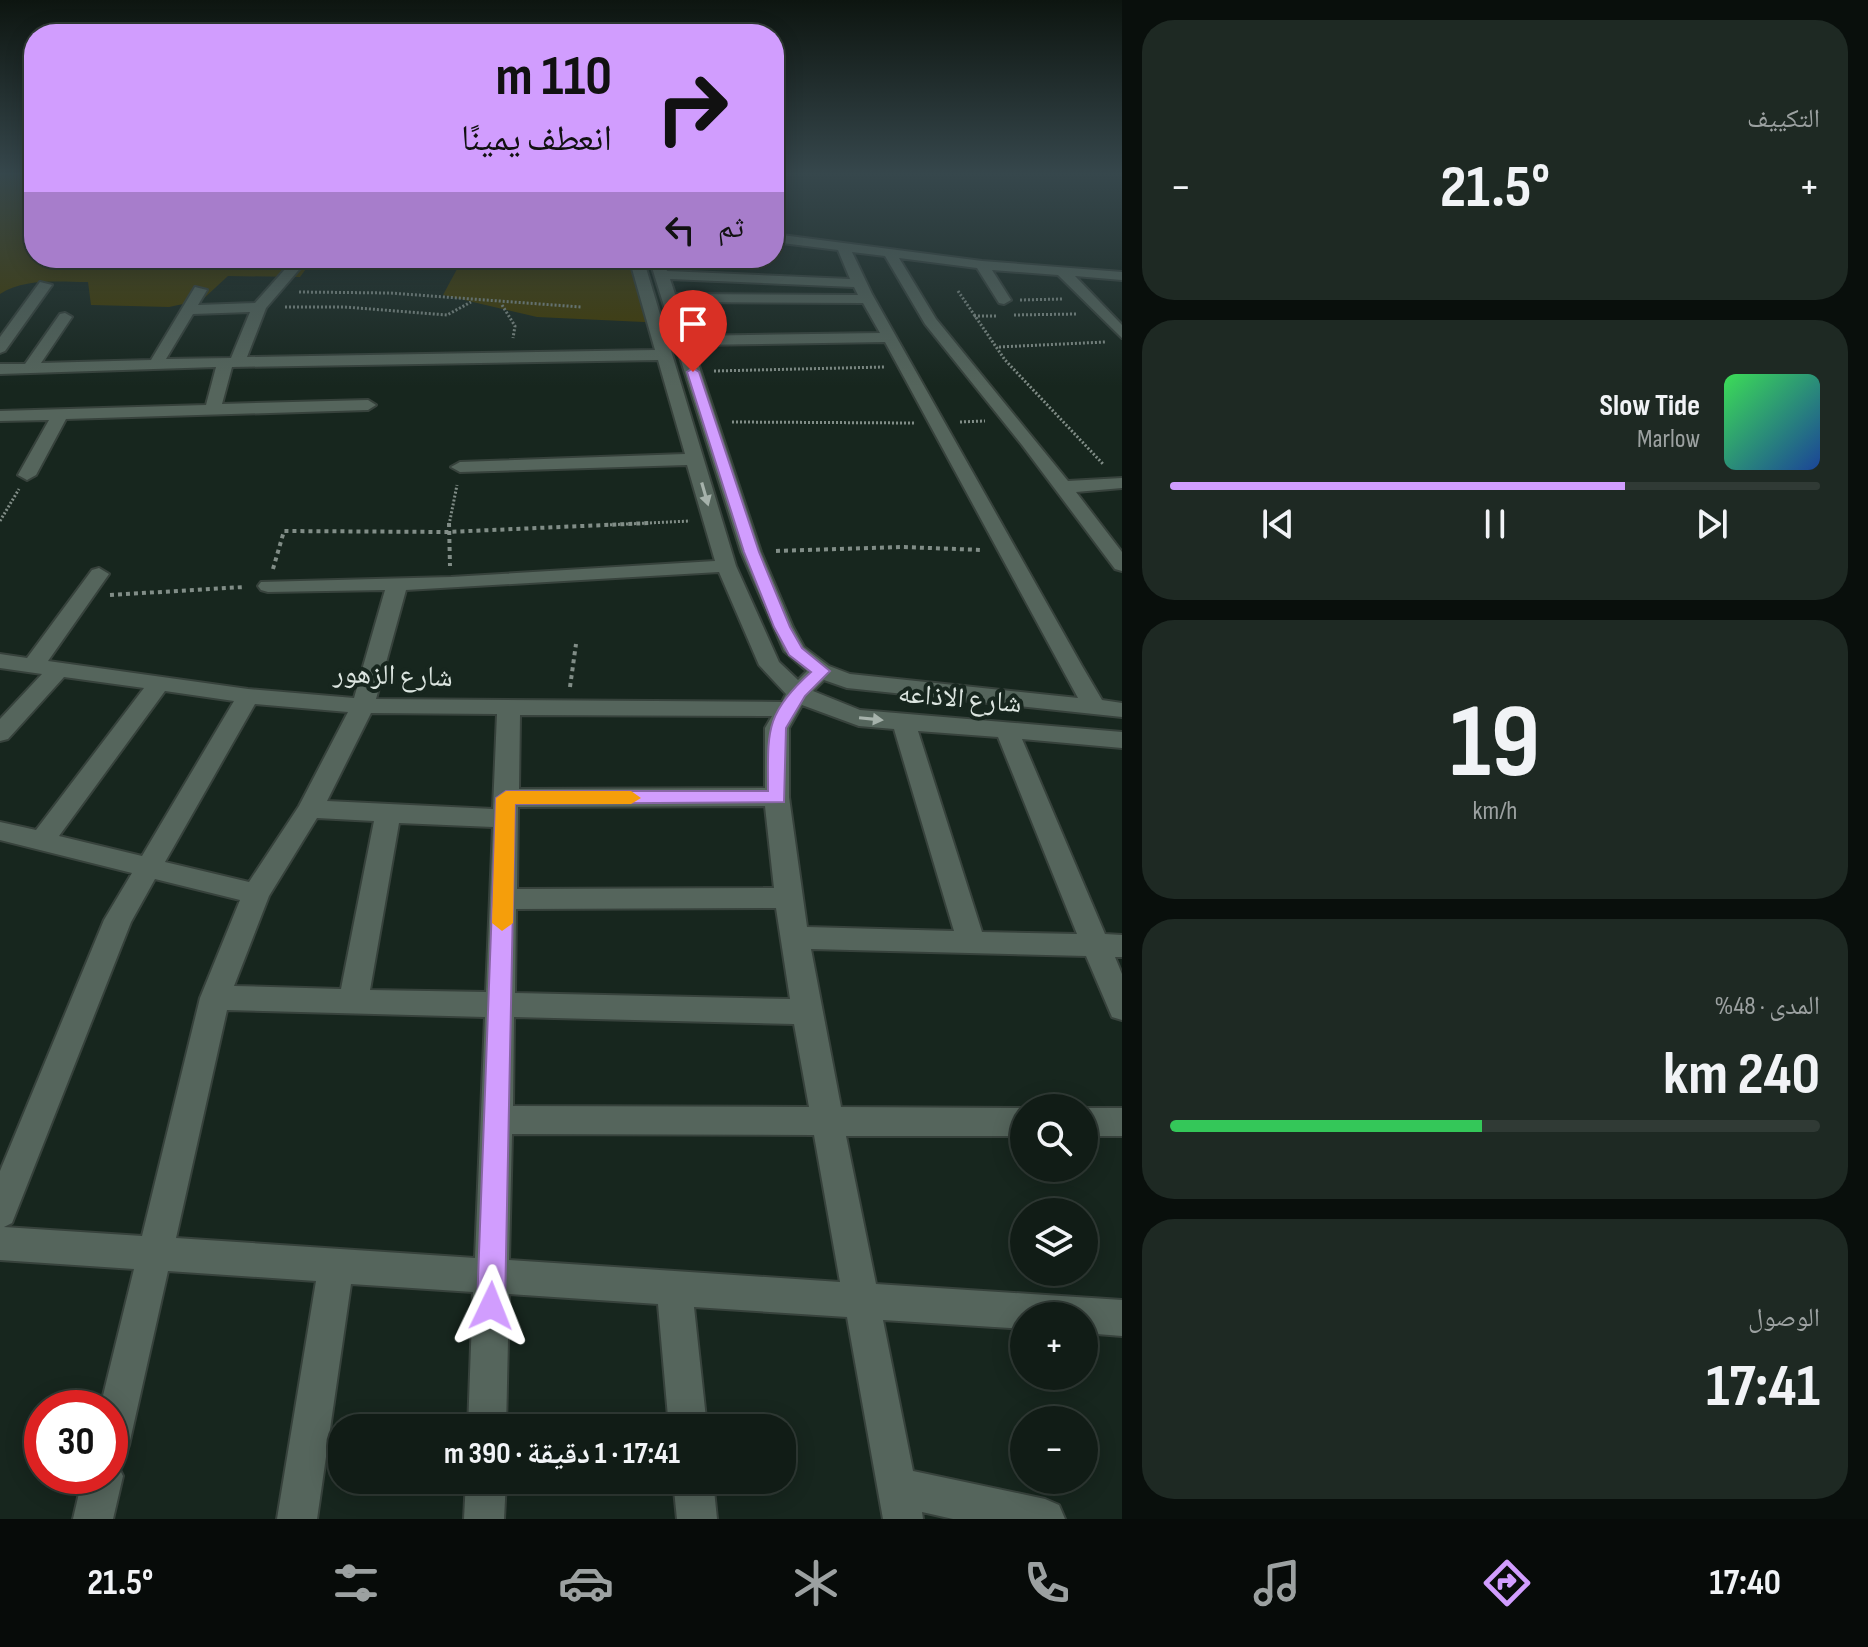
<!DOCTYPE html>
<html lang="ar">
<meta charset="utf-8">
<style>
:root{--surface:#111c16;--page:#1e2923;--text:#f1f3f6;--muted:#9ca1a1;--line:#303a35;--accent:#d19dfe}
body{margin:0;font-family:"Sofia Sans Condensed","Noto Naskh Arabic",sans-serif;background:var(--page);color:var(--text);direction:rtl;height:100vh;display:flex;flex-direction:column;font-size:30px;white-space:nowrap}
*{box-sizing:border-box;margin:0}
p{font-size:26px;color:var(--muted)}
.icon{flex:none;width:44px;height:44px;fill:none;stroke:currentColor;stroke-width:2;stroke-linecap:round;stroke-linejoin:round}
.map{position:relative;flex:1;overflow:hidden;direction:ltr}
.sheet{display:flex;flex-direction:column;gap:20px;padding:20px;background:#090f0c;width:746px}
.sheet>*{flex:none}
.guide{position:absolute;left:24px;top:24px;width:760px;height:244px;border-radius:32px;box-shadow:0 4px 20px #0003,0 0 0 2px var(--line);direction:rtl;background:#d19dfe;color:#111;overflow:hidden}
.fabs{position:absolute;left:1010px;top:1094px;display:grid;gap:16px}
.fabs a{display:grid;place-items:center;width:88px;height:88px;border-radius:50%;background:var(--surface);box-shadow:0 4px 20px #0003,0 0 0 2px var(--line);font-size:40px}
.speed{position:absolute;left:24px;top:1390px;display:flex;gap:16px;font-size:40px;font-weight:700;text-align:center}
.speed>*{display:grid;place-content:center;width:104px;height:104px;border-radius:50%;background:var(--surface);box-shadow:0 4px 20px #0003,0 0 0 2px var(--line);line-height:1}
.speed .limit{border:12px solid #d22;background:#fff;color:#111}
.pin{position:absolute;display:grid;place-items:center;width:68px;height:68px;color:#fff;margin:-82px -34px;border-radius:50% 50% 50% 0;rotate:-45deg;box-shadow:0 0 8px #0007}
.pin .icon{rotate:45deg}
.me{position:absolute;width:88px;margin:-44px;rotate:2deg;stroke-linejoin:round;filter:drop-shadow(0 0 6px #0008)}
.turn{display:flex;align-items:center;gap:28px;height:168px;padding:0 40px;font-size:36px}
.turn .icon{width:104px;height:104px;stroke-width:2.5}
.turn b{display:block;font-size:56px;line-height:68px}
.then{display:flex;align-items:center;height:76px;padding:0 40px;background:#0003;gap:16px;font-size:30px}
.big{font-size:60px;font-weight:700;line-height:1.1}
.sheet .tile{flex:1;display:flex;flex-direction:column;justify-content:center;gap:12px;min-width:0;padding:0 28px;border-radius:32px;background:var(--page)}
.sheet .dial{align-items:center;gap:0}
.dial b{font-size:104px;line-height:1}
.song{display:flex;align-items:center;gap:24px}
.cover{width:96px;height:96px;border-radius:12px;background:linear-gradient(135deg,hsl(130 70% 55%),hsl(220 70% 35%))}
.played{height:8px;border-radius:4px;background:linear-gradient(90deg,var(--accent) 70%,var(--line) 70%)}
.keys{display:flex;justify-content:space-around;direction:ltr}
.heat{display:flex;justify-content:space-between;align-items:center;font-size:44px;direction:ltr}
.charge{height:12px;border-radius:6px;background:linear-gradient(90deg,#34c759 48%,var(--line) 0)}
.trip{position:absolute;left:328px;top:1414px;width:468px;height:80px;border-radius:32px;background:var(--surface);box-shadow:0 4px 20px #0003,0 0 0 2px var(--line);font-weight:700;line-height:80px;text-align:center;direction:rtl}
.dock{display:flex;height:128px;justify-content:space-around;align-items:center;background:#070b09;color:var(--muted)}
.dock .icon{width:56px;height:56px}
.dock .active{color:var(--accent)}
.dock b{font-size:36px;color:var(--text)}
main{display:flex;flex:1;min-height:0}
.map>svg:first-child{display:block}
</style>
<main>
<section class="sheet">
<div class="tile"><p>التكييف</p>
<div class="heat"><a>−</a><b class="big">21.5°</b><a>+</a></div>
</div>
<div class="tile">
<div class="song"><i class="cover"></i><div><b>Slow Tide</b><p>Marlow</p></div></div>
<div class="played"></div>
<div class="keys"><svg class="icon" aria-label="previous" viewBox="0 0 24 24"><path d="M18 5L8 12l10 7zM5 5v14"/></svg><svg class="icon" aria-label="pause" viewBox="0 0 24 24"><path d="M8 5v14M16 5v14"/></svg><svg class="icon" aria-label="next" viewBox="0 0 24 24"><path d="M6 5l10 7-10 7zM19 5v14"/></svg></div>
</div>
<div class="tile dial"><b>19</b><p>km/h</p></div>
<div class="tile"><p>المدى · 48%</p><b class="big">240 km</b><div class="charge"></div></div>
<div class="tile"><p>الوصول</p><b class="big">17:41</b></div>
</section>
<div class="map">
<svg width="1122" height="1519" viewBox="0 0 1122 1519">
<rect width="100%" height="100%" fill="#17261e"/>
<!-- green -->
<g fill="#433b00">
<path d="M0 173H34V258H314L300 277 228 276 202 300 169 307 91 305 88 282C59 282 25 278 0 294Z"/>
<polygon points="463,258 640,258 665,323 537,317 443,295"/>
</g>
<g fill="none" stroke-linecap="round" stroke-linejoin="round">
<defs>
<g id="street">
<path d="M774 234 982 261 1122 272V280L1075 276 1122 325V338L1058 275 992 270 1011 300 1004 304 999 303 977 268 899 258 936 319 1068 481 1122 478V488L1076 492 1122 552V571L1115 569 1022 445 925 324 885 256 852 252 872 294 1082 666 1102 700 1122 703V717L847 688 824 680 813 691 860 710 1122 732V748L1022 739 1105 934 1122 935V957H1115L1122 974V1020L1112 1017 1086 956 811 949 841 1107 1025 1108 1024 1136H846L876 1284 1122 1300V1336L1084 1333V1316H1024V1329L883 1320 913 1471 1045 1499 1059 1505 1065 1519H953L922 1512 923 1519H883L847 1317 694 1307 707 1428H669L658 1304 509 1294 506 1428H468L473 1292 351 1284 317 1519H277L316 1281 168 1271 129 1445 124 1459 116 1462 123 1476 113 1519H73L83 1476H110V1408H100L134 1269 0 1260V1171L104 920 132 873 0 840V822L36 830 144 688 64 677 8 739 0 741V719L42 674 0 668V654L27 658 92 570 99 568 109 574 48 661 248 689 354 698 385 590 268 592 261 590 258 586 261 582 451 577 715 561 687 465 460 472 451 467 460 462 685 454 658 360 232 367 222 404 368 400 376 405 368 410 66 419 36 475 27 480 18 475 49 420 0 421V411L206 405 216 367 0 374V364H25L60 314 65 313 72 317 41 363 151 360 195 287 207 290 198 305 255 303 295 258H309L266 308 247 357 655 350 631 265 588 258H643L736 566 779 662 798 680 807 671 784 651 741 552 649 258H663L667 271 850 279 838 250 774 242ZM670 279 854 287 858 295 675 294ZM677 302 863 303 880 333 689 336ZM250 312 231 358 166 359 193 314ZM885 342 1078 698 850 674 829 666 804 647 793 627 761 552 692 345ZM719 572 759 665 786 694 782 702 376 699 406 590ZM165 691 234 701 142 856 59 836ZM255 704 348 712 299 806 249 882 165 862ZM802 705 859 726 894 729 954 931 807 927 789 797V728ZM371 713 497 714 493 809 327 801ZM520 715 772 716 765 728V788L519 789ZM918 731 998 737 1077 934 982 932ZM765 806 774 888 517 889 518 807ZM317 818 374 821 341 989 234 986 269 896ZM399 823 493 827 486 992 370 990ZM155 879 240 900 200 998 142 1236 4 1227 12 1223 131 922ZM776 908 790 999 515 993 516 909ZM227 1010 485 1017 475 1258 176 1238ZM514 1017 794 1024 809 1107 513 1106ZM512 1134 814 1135 840 1282 509 1260Z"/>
<polygon points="40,282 52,285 5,351 0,353 0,337"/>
<rect x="1084" y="1108" width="38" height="28"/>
<polygon points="466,1480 506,1480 504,1519 464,1519"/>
<polygon points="673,1480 713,1480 717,1519 677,1519"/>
</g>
</defs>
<!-- street casing -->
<use href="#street" stroke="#37423c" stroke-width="4"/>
<!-- path-far1 -->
<g stroke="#818d87" stroke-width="3" stroke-dasharray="2 2" stroke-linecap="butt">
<polyline points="958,291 1005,360 1103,464"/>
<polyline points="299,292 390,293 581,307"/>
<polyline points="1020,300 1062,299"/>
<polyline points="502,305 515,326 513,338"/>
<polyline points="285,307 345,307 447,315 471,302"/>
<polyline points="1014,315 1076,314"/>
<polyline points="974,316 996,316"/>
<polyline points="999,347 1105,342"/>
<polyline points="714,371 884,367"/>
<polyline points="732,422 914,423"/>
<polyline points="960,422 985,421"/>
<polyline points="0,521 19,489"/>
<polyline points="449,525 457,485"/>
<polyline points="606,525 690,521"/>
</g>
<!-- path -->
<g stroke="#818d87" stroke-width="4" stroke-dasharray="4 4" stroke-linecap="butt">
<polyline points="449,523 450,566"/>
<polyline points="776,551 902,547 982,550"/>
<polyline points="273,569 284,531 447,532 650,523"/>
<polyline points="110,595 244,587"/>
<polyline points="570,687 576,644"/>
</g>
<!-- street -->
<use href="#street" fill="#55655c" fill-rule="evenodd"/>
</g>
<!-- one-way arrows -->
<defs><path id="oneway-solid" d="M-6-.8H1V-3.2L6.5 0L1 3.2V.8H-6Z" transform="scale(2)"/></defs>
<g fill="#a6b2ab">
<use href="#oneway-solid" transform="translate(705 494) rotate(74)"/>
<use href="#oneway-solid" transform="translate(871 719) rotate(6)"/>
</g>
<!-- sky -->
<linearGradient id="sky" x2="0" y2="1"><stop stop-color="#0d1510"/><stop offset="0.45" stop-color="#36474c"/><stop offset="1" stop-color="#36474c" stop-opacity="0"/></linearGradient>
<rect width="1122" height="386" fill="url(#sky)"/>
<!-- route -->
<path fill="#d19dfe" stroke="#8866a5" stroke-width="2" d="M693 368 699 372 759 552 790 627 802 648 830 671 805 696 786 728 784 802 515 804 505 1306 501 1316 491 1320 481 1316 477 1306 496 798 506 791H768C768 732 764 714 811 672L789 655 774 627 744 552 687 372Z"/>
<!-- slow -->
<polygon fill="#f59e0b" points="506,791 631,791 641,798 631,804 515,804 513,923 502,931 492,923 496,798"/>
<g text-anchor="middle" stroke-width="8" stroke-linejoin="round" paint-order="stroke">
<!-- street labels -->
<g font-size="28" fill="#dce5e0" stroke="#17261e">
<text transform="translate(393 674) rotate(2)" y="10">شارع الزهور</text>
<text transform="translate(960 697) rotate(5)" y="10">شارع الاذاعه</text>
</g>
</g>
</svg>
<div class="fabs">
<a><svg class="icon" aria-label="search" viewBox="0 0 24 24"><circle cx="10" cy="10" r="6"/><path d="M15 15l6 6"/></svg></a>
<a><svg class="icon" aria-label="layers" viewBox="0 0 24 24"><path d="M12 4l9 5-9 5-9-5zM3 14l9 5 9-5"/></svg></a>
<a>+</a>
<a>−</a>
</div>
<div class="speed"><div class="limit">30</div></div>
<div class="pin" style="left:693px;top:372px;background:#d93025"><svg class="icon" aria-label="arrive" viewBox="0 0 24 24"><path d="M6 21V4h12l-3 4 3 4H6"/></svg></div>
<svg class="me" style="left:491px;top:1306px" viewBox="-20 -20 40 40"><path d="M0-17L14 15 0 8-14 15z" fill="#d19dfe" stroke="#fff" stroke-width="4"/></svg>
<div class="trip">17:41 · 1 دقيقة · 390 m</div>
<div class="guide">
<div class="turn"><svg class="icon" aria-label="right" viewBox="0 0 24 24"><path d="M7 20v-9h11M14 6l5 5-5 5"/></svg><div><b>110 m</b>انعطف يمينًا</div></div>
<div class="then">ثم<svg class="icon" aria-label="left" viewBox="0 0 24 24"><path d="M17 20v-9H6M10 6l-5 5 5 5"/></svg></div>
</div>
</div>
</main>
<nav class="dock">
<b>17:40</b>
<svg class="icon active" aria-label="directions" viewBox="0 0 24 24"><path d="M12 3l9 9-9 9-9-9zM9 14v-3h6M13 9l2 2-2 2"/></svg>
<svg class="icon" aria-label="music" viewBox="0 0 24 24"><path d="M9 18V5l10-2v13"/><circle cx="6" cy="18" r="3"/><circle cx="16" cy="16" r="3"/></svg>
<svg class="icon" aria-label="phone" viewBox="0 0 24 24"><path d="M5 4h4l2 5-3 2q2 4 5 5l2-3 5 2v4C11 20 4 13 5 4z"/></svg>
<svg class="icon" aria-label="climate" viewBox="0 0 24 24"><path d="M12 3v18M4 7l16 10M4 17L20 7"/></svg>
<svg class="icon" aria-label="car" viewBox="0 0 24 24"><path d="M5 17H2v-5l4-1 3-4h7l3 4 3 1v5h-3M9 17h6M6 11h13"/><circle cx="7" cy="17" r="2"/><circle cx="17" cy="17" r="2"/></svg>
<svg class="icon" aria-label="filters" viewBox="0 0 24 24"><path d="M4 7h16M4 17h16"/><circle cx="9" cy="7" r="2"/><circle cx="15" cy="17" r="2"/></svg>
<b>21.5°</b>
</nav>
